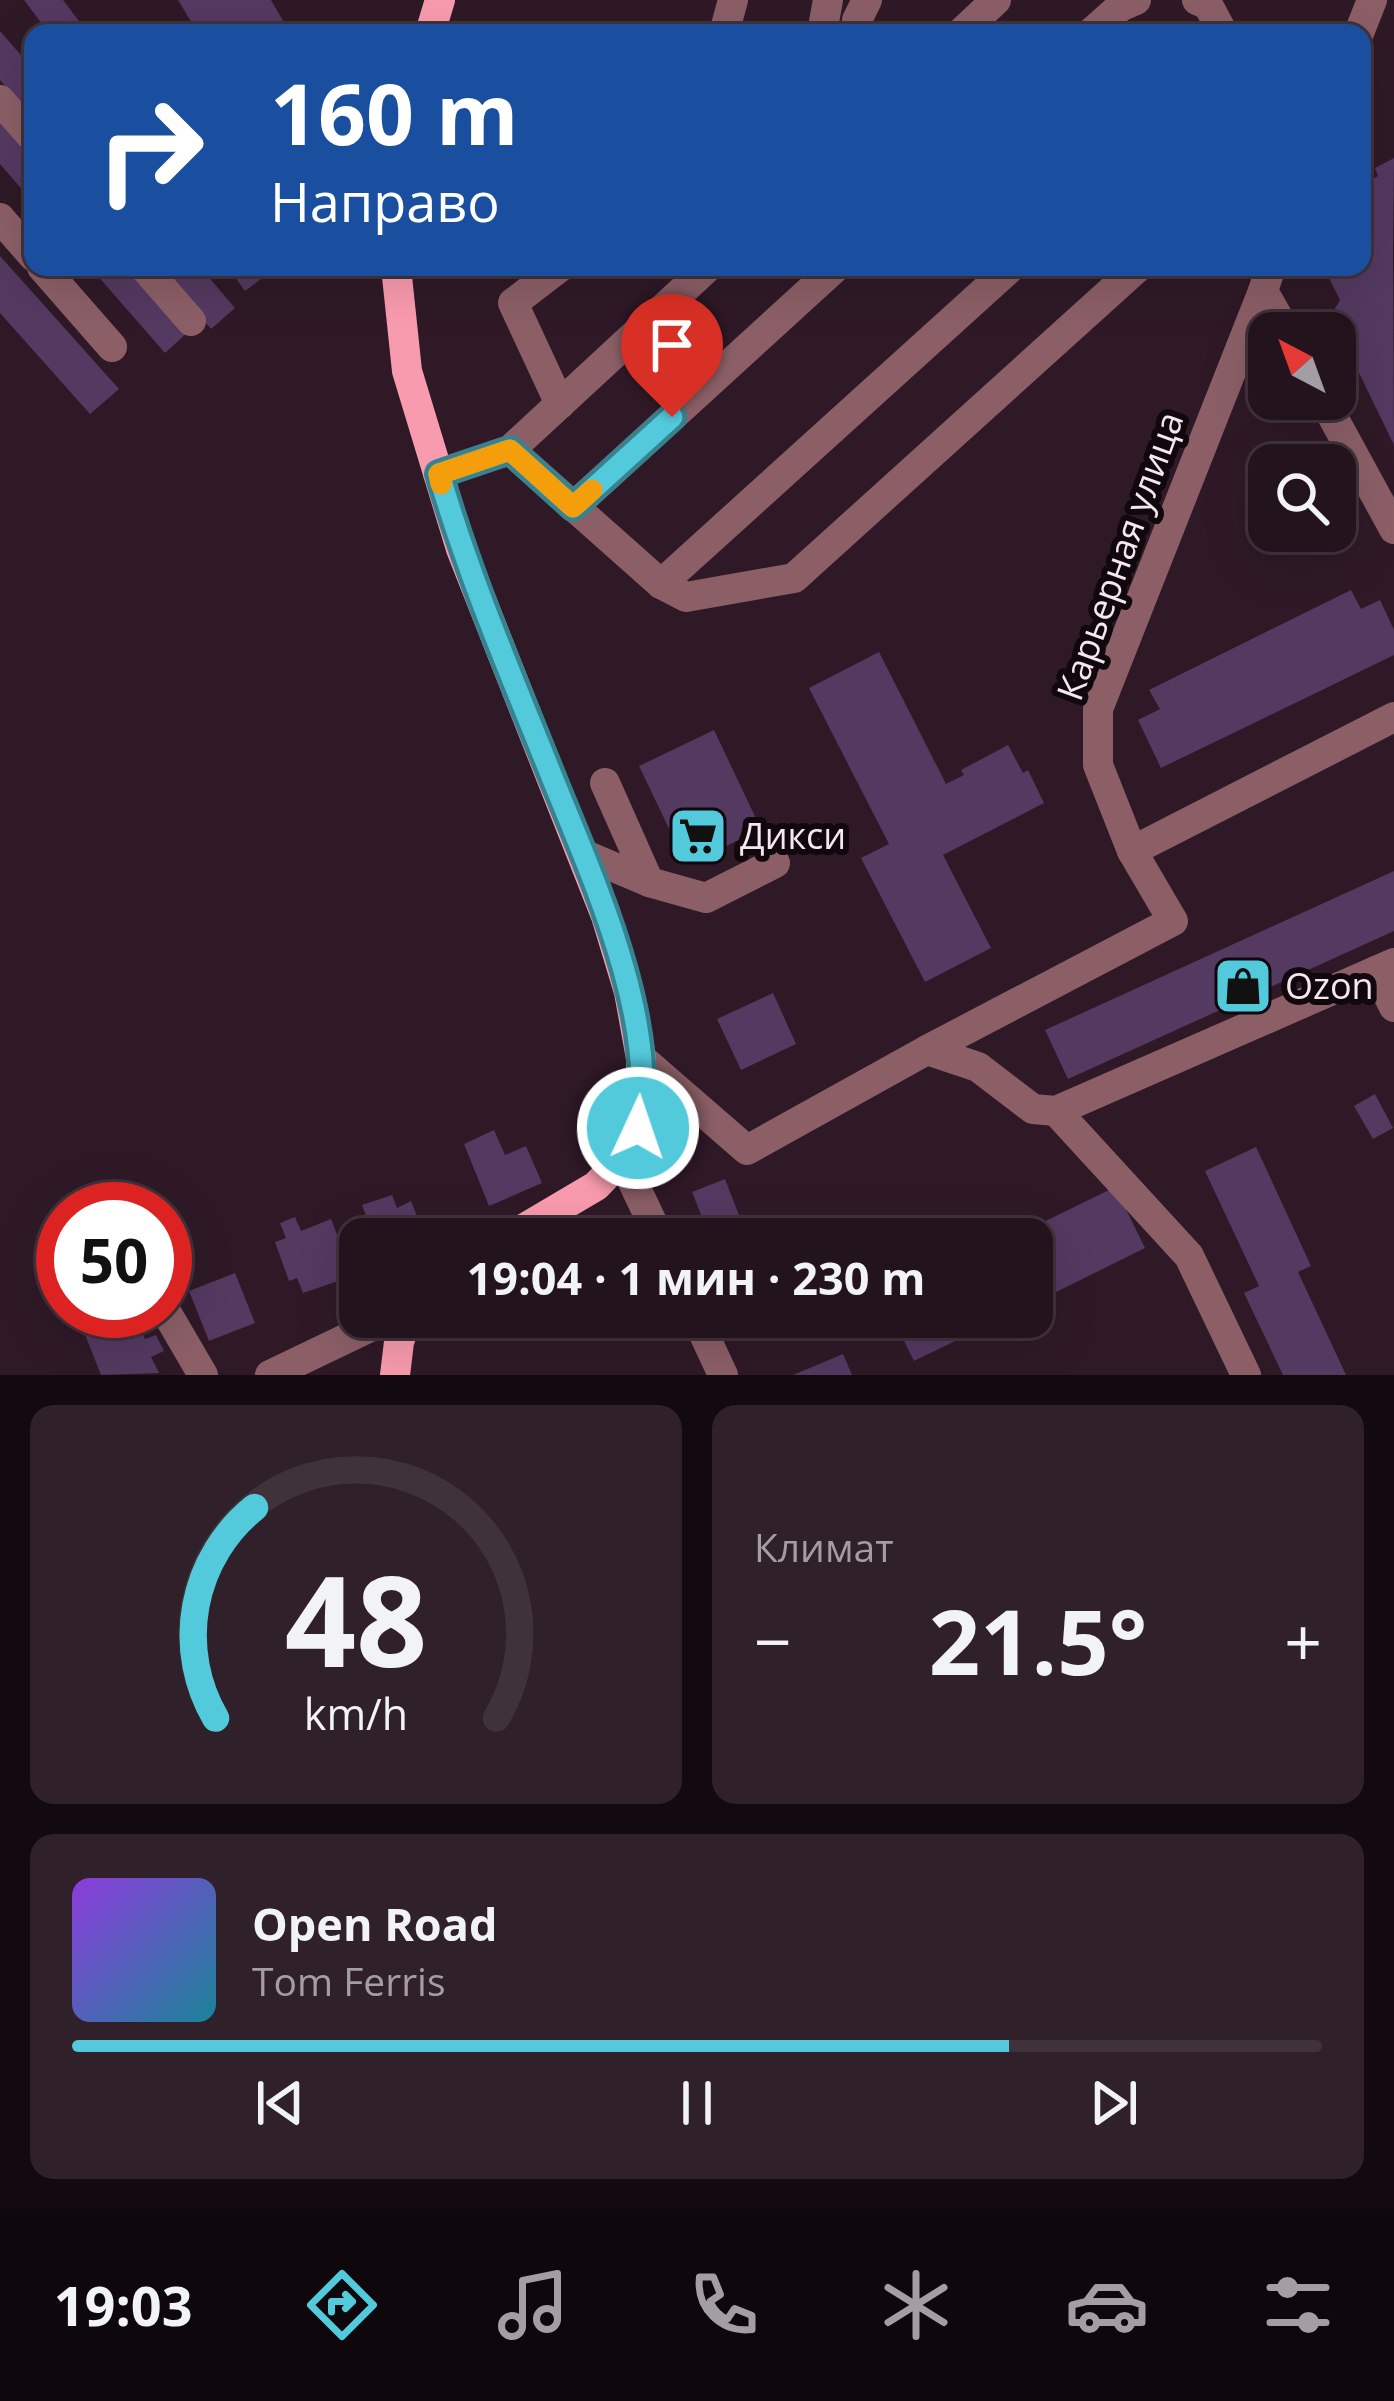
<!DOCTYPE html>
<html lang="ru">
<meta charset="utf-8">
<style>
:root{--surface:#23131d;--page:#2f202a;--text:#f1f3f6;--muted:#a39ea4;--line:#40323b;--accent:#53cadc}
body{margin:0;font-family:"Open Sans",sans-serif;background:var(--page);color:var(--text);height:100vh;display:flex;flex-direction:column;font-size:45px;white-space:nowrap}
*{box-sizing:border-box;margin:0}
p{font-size:39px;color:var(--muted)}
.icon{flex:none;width:66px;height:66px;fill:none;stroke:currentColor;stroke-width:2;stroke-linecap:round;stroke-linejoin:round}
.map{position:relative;height:1375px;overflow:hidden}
.panel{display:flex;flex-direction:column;gap:30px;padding:30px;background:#130a10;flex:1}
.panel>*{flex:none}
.guide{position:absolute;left:24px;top:24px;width:1347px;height:252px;border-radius:24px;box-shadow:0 12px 48px #0002,0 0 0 3px var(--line);background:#1a4fa0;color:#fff;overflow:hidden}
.needle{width:78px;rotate:319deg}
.fabs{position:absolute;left:1248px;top:312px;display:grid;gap:24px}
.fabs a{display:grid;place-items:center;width:108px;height:108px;border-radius:24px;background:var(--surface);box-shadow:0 12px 48px #0002,0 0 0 3px var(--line);font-size:60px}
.speed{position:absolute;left:36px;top:1182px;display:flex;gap:24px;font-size:60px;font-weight:700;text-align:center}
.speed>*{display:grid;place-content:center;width:156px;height:156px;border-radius:50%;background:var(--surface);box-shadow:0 12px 48px #0002,0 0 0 3px var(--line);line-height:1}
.speed .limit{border:18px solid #d22;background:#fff;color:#111}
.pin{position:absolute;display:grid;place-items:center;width:102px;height:102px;color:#fff;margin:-123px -51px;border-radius:50% 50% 50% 0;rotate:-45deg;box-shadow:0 0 12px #0007}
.pin .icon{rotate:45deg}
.me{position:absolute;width:132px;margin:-66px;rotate:3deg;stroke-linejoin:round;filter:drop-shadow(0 0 9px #0008)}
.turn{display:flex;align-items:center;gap:42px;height:252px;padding:0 48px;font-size:54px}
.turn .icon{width:156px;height:156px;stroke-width:2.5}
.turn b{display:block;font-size:84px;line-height:102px}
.big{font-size:90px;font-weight:700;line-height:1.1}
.panel .tile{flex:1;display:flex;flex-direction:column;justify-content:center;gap:18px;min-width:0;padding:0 42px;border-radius:24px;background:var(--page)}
.panel .dial{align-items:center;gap:0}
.dial svg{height:312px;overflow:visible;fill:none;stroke:var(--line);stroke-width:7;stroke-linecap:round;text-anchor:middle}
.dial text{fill:var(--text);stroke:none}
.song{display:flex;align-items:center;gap:36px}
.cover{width:144px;height:144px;border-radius:18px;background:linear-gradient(135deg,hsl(270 70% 55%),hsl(190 70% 35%))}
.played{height:12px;border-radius:6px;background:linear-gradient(90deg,var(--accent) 75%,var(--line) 75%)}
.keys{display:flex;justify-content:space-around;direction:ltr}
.heat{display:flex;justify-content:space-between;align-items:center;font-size:66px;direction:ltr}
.panel .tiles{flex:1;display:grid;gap:30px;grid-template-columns:1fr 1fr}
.tile:last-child{grid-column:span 2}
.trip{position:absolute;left:339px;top:1218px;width:714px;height:120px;border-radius:24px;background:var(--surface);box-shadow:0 12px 48px #0002,0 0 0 3px var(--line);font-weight:700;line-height:120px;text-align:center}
.tabs{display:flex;height:192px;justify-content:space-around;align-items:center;background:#0e080c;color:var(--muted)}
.tabs .icon{width:84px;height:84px}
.tabs .on{color:var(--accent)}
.tabs b{font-size:54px;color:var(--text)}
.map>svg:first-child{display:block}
</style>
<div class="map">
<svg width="1394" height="1375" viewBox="0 0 1394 1375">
<rect width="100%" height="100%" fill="#2f1927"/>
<!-- building -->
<g fill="#543961">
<polygon points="24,0 63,0 88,33 49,33"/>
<polygon points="178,0 271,0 290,33 198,33"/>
<polygon points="0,31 33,69 33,119 0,80"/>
<polygon points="0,116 33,154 33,202 0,164"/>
<polygon points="1394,158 1393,248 1394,445 1331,315 1340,300 1327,274 1330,267 1362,267 1362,185 1378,176 1375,168"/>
<polygon points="0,256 119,389 90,414 0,313"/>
<polygon points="90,267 131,267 188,332 165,353"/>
<polygon points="158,267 200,267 235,308 211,329"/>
<polygon points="228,267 266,267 270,272 245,291"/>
<polygon points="1351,590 1361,609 1380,600 1394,630 1394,655 1161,768 1138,720 1160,709 1149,690"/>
<polygon points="879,652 946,784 964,775 961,770 1008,745 1023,773 1028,770 1044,803 943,855 991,948 925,982 861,858 889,844 809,688"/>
<polygon points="714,730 761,829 712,853 695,857 675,841 639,766"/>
<polygon points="1394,871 1394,931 1068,1079 1045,1030"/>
<polygon points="773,993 796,1044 741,1070 717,1019"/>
<polygon points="1375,1094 1393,1128 1373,1139 1354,1106"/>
<polygon points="494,1130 505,1155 526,1146 542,1183 489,1206 464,1144"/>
<polygon points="1256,1147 1311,1266 1298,1272 1346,1375 1283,1375 1244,1293 1259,1286 1205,1171"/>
<polygon points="725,1179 740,1218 708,1232 692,1192"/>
<polygon points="1115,1187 1145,1248 1032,1304 1032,1239 1009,1239"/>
<polygon points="392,1195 397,1208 411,1201 426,1239 375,1239 362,1205"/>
<polygon points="295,1217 301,1231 331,1219 353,1276 303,1293 297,1278 289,1281 275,1242 286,1238 280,1223"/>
<polygon points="235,1273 255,1323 209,1341 189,1291"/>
<polygon points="507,1317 546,1317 550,1328 516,1341"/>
<polygon points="892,1317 1005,1317 914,1361"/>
<polygon points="118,1318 122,1328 137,1323 145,1339 156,1335 164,1351 151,1357 159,1373 101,1375 84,1332"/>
<polygon points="843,1354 852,1375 793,1375"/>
</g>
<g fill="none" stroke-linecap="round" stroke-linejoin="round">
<!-- minor -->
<g stroke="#8c5f67" stroke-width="30">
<polyline points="1197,0 1208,5 1223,33"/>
<polyline points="724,33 733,0"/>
<polyline points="822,33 828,0"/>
<polyline points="856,33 857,20 867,0"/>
<polyline points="961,33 996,0"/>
<polyline points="1091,33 1120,7 1136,0"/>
<polyline points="1359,33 1372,0"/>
<polyline points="0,100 33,138"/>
<polyline points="0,218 33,256"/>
<polyline points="42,267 112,347"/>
<polyline points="144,267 191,321"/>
<polyline points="560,267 513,303 560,404"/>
<polyline points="1271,267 1263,291 1287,333"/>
<polyline points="1323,399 1394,529"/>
<polyline points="510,450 661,584 1011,267"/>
<polyline points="438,474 510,450 708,267"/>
<polyline points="573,507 836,267"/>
<polyline points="661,584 686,597 794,578 1138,267"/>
<polyline points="605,783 649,882"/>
<polyline points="1132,851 1098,765 1098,709 1263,291"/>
<polyline points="583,854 649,882 706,898 775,863"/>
<polyline points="1376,971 1394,1007"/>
<polyline points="927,1050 1173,921 1132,851 1394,717"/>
<polyline points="641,1058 747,1150 927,1050 978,1067 1033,1109 1056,1111 1394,963"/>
<polyline points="1056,1111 1189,1256 1246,1375"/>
<polyline points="622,1159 660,1239"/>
<polyline points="165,1310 203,1375"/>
<polyline points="696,1317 723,1375"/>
<polyline points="270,1375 391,1317"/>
</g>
<!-- major -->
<g stroke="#f99bae" stroke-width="30">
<polyline points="430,33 440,0"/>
<polyline points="396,267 407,371 461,549 606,916 629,992 641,1058 641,1110 635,1138 622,1159 596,1186 506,1239"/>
<polyline points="395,1375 399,1342 408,1317"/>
</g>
</g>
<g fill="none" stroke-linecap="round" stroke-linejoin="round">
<defs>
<path id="route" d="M638 1128C660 1019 588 868 548 767 509 670 468 574 439 474L510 450 573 507 672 417"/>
</defs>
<!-- route casing -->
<use href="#route" stroke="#36838f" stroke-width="30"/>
<!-- route -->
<use href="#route" stroke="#53cadc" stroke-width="21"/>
<!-- slow -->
<polyline stroke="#f59e0b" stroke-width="21" points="441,484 439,474 510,450 573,507 592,490"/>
</g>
<!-- icons -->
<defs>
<symbol id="supermarket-square" viewBox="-11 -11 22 22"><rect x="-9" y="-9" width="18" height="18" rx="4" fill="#53cadc" stroke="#11080e"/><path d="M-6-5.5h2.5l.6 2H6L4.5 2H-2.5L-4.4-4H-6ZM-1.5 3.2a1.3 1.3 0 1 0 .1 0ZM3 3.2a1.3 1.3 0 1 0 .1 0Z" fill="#111"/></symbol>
<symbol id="shop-square" viewBox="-11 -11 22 22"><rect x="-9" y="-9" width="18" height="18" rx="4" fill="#53cadc" stroke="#11080e"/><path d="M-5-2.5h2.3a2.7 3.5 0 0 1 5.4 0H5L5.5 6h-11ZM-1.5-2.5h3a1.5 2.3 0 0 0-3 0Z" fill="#111"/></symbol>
</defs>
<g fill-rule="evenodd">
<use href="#supermarket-square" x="665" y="803" width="66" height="66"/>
<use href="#shop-square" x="1210" y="953" width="66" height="66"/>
</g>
<g text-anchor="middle" stroke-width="12" stroke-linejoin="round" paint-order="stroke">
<!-- street labels -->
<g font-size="36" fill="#f6e6f0" stroke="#11080e">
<text transform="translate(1120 556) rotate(-70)" y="13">Карьерная улица</text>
</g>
<!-- poi labels -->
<g font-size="36" fill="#f6e6f0" stroke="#11080e" text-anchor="start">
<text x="740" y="849">Дикси</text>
<text x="1285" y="999">Ozon</text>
</g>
</g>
</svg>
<div class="fabs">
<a><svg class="needle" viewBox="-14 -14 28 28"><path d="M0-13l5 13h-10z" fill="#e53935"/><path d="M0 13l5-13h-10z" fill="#a39ea4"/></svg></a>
<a><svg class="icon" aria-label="search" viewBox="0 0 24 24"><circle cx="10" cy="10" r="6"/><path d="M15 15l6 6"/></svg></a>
</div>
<div class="speed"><div class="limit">50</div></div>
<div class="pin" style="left:672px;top:417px;background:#d93025"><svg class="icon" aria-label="arrive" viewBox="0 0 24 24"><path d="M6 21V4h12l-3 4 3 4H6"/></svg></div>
<svg class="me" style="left:638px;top:1128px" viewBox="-20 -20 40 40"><circle r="17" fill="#53cadc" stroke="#fff" stroke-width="3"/><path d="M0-11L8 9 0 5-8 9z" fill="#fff"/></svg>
<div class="trip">19:04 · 1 мин · 230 m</div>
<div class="guide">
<div class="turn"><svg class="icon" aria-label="right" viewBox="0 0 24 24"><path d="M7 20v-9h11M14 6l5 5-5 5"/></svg><div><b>160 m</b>Направо</div></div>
</div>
</div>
<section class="panel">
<div class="tiles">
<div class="tile dial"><svg viewBox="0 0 100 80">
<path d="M14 69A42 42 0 1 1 86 69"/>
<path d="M14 69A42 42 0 0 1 24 15" stroke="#53cadc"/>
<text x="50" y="56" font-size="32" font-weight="700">48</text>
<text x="50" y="72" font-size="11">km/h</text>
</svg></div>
<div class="tile"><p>Климат</p>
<div class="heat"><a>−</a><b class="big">21.5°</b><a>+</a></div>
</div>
<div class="tile">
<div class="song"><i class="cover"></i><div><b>Open Road</b><p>Tom Ferris</p></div></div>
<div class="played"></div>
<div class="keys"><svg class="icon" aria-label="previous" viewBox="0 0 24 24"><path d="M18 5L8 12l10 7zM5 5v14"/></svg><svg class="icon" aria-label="pause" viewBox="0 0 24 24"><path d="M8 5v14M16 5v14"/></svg><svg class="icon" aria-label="next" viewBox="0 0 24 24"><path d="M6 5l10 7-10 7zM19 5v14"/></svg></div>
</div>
</div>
</section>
<nav class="tabs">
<b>19:03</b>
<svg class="icon on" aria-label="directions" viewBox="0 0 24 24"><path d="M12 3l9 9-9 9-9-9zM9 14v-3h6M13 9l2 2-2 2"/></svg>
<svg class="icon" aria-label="music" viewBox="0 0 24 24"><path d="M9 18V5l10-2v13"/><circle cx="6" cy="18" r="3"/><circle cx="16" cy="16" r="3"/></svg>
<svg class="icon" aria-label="phone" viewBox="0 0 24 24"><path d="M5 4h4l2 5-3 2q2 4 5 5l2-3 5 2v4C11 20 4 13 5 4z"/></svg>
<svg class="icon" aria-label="climate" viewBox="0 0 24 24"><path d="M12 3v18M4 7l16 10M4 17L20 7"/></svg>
<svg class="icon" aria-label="car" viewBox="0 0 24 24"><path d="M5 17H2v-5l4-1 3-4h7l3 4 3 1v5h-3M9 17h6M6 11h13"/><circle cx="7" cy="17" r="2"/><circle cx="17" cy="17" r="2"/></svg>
<svg class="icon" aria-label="filters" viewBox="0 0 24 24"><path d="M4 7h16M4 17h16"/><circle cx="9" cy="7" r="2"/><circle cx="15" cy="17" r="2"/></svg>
</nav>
